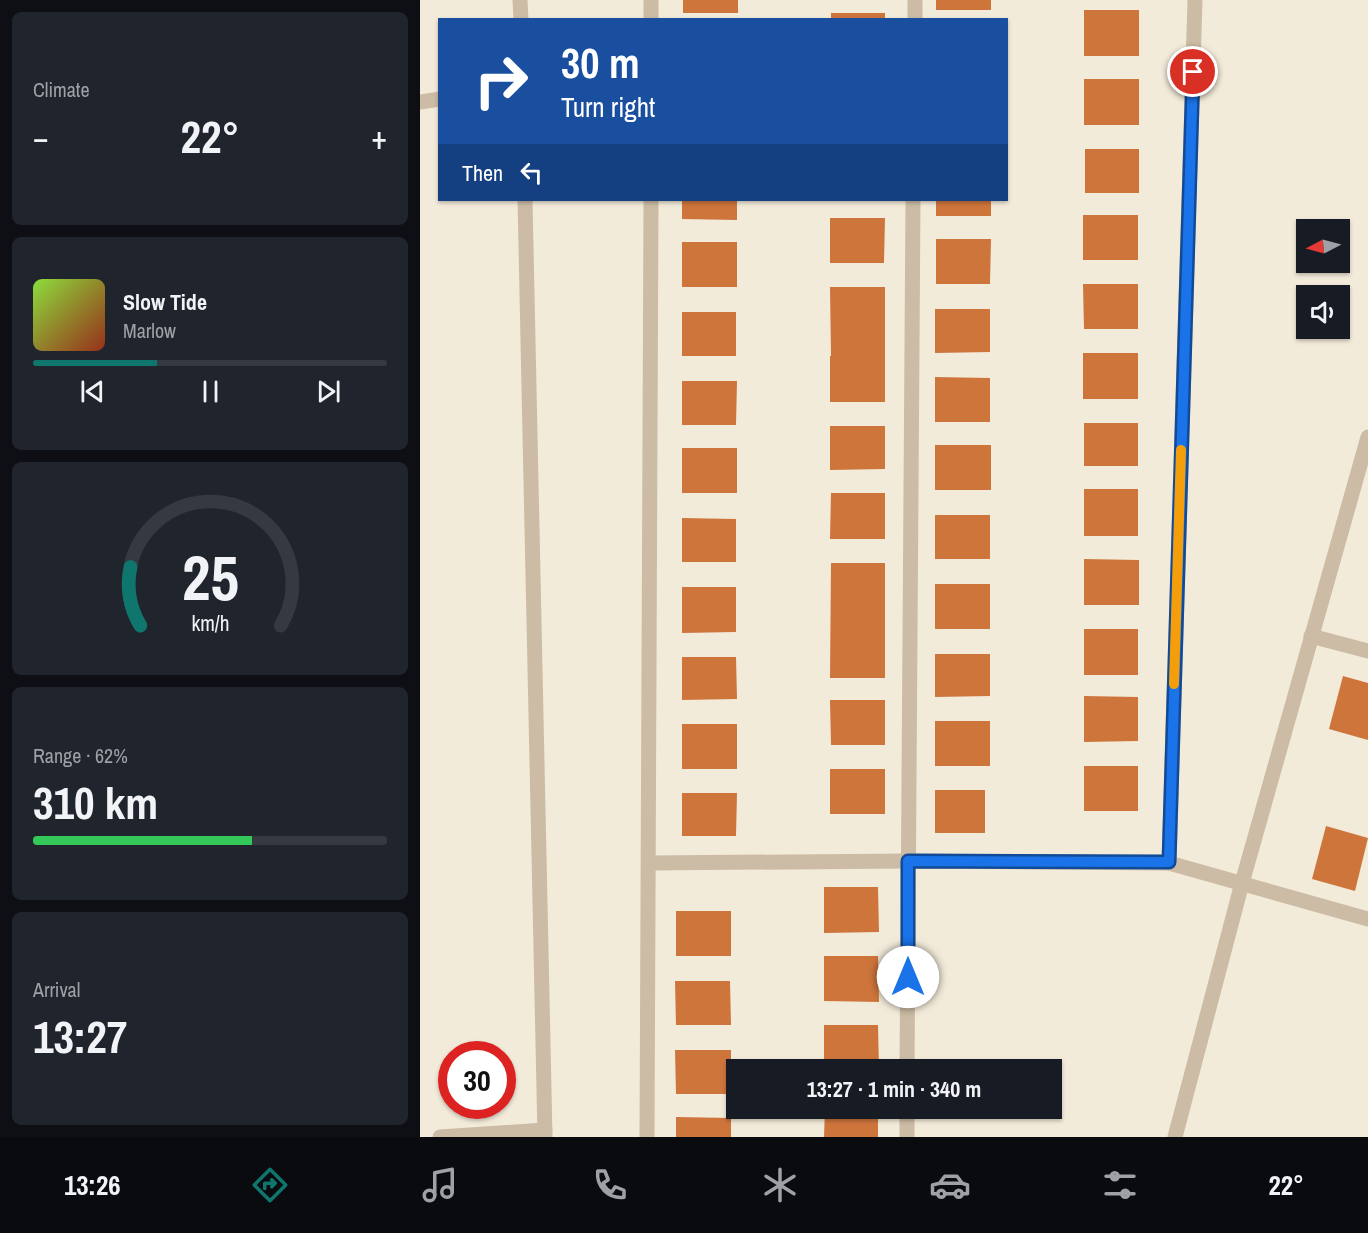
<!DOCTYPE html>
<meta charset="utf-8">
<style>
:root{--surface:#171b24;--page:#20242c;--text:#f1f3f6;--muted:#9ea1a6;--line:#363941;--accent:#0f766e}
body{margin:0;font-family:"Archivo Narrow",sans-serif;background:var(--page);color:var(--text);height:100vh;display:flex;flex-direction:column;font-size:22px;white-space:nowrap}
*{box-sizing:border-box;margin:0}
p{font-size:20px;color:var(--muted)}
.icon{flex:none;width:33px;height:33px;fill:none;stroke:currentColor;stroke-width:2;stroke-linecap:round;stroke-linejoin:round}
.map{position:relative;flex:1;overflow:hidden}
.side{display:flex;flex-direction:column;gap:12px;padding:12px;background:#0d0f14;width:420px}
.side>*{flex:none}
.guide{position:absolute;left:18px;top:18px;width:570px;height:183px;border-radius:0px;box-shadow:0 2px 4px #0004;background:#1a4fa0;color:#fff;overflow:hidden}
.needle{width:39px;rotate:264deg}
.buttons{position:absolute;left:876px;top:219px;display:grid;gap:12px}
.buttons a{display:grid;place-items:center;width:54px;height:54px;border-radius:0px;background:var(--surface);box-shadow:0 2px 4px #0004;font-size:30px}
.speed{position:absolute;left:18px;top:1041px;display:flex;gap:12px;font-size:30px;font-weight:700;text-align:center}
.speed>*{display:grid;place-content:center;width:78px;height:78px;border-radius:50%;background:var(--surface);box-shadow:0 2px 4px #0004;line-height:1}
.speed .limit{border:9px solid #d22;background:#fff;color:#111}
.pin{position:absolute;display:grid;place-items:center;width:51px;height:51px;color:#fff;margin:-26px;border:3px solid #fff;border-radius:50%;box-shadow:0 2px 6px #0007}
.me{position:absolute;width:66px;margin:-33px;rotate:0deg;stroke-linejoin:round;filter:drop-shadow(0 0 4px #0008)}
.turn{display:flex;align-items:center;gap:21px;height:126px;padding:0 24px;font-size:27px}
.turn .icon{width:78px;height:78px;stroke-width:2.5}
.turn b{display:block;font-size:42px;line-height:51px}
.then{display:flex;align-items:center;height:57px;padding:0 24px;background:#0003;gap:12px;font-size:22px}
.big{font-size:45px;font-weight:700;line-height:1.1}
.side .card{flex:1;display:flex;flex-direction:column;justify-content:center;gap:9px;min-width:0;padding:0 21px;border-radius:9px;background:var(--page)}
.side .dial{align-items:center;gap:0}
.dial svg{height:156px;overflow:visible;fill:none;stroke:var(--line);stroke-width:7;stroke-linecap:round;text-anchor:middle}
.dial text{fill:var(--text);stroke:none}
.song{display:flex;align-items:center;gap:18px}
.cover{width:72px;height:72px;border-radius:9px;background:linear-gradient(135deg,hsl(90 70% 55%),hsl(10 70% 35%))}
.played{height:6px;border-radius:3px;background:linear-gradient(90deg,var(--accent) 35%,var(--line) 35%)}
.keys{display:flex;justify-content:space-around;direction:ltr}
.heat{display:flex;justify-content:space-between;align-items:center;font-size:33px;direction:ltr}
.charge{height:9px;border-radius:4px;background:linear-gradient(90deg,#34c759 62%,var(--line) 0)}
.trip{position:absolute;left:306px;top:1059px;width:336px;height:60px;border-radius:0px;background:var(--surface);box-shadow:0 2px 4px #0004;font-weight:700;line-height:60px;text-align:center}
.tabs{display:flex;height:96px;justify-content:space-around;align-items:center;background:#090b0e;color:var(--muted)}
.tabs .icon{width:42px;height:42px}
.tabs .selected{color:var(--accent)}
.tabs b{font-size:27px;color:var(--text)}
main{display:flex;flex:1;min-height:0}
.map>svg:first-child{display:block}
</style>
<main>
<section class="side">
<div class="card"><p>Climate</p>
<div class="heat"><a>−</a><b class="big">22°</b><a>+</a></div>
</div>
<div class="card">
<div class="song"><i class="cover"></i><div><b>Slow Tide</b><p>Marlow</p></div></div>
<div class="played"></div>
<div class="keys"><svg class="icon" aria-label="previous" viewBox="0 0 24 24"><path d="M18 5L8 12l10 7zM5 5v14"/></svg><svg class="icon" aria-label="pause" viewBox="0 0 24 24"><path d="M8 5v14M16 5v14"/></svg><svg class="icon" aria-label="next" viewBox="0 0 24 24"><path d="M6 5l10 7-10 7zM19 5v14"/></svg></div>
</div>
<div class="card dial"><svg viewBox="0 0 100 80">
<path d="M14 69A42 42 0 1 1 86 69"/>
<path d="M14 69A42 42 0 0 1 9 39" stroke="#0f766e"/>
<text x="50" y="56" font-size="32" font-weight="700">25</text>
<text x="50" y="72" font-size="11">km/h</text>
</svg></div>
<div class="card"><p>Range · 62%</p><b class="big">310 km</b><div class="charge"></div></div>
<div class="card"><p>Arrival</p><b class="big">13:27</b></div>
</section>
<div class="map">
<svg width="948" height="1137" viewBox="0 0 948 1137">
<rect width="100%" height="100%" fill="#f3ebda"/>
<!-- building -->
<g fill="#ce753c">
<rect x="263" y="0" width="55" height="13"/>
<rect x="516" y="0" width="55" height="10"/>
<rect x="664" y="10" width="55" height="46"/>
<rect x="411" y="13" width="54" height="7"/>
<rect x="664" y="79" width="55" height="46"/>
<rect x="665" y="149" width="54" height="44"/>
<polygon points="262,200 317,200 317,220 262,219"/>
<rect x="516" y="200" width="55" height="16"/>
<rect x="663" y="215" width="55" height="45"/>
<polygon points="410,218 465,218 464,263 410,263"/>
<polygon points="516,239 571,239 570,284 516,284"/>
<rect x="262" y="242" width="55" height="45"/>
<polygon points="663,284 718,284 718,329 664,329"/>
<polygon points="410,287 465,287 465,402 410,402 410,356 411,356"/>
<polygon points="515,309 570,309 570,352 515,353"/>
<rect x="262" y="312" width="54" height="44"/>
<rect x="663" y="353" width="55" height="46"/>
<polygon points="515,377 570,378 570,422 515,422"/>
<polygon points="262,381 317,381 316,425 262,425"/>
<rect x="664" y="423" width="54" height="43"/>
<polygon points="410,426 465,426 465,469 410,470"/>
<rect x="515" y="445" width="56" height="45"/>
<rect x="262" y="448" width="55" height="45"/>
<rect x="664" y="489" width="54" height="47"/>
<polygon points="411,493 465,493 465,539 410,539"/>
<rect x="515" y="515" width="55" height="44"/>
<polygon points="262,518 316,519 316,562 262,562"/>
<polygon points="664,559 719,560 719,605 664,605"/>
<polygon points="411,563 465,563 465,678 410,678"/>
<rect x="515" y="584" width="55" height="45"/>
<polygon points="262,587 316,587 316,632 262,633"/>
<rect x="664" y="629" width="54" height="46"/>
<polygon points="515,654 570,654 570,696 515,697"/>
<polygon points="262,657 316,657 317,699 262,700"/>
<polygon points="923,676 948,683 948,740 909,729"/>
<polygon points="664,696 718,697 718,741 664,742"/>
<polygon points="410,700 465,700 465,745 411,745"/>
<rect x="515" y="721" width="55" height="45"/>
<rect x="262" y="724" width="55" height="45"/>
<rect x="664" y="766" width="54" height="45"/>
<rect x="410" y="769" width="55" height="45"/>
<rect x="515" y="790" width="50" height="43"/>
<polygon points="262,793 317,793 316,836 262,836"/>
<polygon points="906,826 948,838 935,891 892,879"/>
<polygon points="404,887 458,887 459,932 404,933"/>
<rect x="256" y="911" width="55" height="45"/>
<polygon points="404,956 458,956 459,1002 404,1001"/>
<polygon points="255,981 310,981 311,1025 256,1025"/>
<polygon points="404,1025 458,1025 459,1070 404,1070"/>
<polygon points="255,1050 311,1050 311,1094 256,1094"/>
<polygon points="405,1108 458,1108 458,1137 404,1137"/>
<polygon points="256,1117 311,1118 311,1137 256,1137"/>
</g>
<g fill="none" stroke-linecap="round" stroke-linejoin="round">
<!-- street -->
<g stroke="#ccbca5" stroke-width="15">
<polyline points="100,0 101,20"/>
<polyline points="231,20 231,0"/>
<polyline points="495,20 495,0"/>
<polyline points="0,102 20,99"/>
<polyline points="105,200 125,1137"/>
<polyline points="891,636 948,651"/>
<polyline points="229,863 488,861 749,863 948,919"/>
<polyline points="749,863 775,0"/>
<polyline points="487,1070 493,200"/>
<polyline points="20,1137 125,1130"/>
<polyline points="227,1137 231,200"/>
<polyline points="487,1137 487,1108"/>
<polyline points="755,1137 822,883 948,437"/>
</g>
</g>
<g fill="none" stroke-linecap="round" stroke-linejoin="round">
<defs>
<polyline id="route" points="488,977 488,861 749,862 773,72"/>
</defs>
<!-- route casing -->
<use href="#route" stroke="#114b97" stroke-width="15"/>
<!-- route -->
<use href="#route" stroke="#1a73e8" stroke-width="10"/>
<!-- slow -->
<polyline stroke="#f59e0b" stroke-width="10" points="754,684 761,450"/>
</g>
</svg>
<div class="buttons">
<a><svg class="needle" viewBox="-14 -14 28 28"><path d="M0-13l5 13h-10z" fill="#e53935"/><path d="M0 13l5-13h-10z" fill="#9ea1a6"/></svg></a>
<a><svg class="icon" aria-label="sound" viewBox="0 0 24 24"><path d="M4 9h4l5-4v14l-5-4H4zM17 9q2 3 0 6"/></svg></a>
</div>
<div class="speed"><div class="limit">30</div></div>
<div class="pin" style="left:773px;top:72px;background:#d93025"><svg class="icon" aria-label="arrive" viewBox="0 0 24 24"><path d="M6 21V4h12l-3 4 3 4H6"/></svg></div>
<svg class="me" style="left:488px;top:977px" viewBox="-20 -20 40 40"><circle r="19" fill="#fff"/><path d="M0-13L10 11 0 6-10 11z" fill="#1a73e8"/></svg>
<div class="trip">13:27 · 1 min · 340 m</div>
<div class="guide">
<div class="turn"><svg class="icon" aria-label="right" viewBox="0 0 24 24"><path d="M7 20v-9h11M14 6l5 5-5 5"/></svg><div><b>30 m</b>Turn right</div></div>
<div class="then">Then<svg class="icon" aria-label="left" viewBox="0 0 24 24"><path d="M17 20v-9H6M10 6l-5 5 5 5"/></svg></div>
</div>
</div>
</main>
<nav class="tabs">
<b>13:26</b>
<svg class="icon selected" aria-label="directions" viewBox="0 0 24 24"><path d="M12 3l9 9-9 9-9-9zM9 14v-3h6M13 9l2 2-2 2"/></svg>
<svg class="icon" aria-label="music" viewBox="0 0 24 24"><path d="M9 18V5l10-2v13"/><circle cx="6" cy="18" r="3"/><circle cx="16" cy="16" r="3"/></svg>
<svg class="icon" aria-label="phone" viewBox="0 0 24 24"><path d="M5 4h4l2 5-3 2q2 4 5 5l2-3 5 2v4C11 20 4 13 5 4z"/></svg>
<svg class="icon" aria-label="climate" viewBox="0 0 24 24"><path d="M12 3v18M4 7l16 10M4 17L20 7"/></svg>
<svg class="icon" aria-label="car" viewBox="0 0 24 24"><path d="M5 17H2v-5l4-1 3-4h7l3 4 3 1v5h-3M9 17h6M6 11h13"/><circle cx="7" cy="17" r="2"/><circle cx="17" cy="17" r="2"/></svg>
<svg class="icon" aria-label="filters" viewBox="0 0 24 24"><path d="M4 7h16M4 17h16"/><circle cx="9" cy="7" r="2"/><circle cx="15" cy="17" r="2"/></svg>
<b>22°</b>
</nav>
